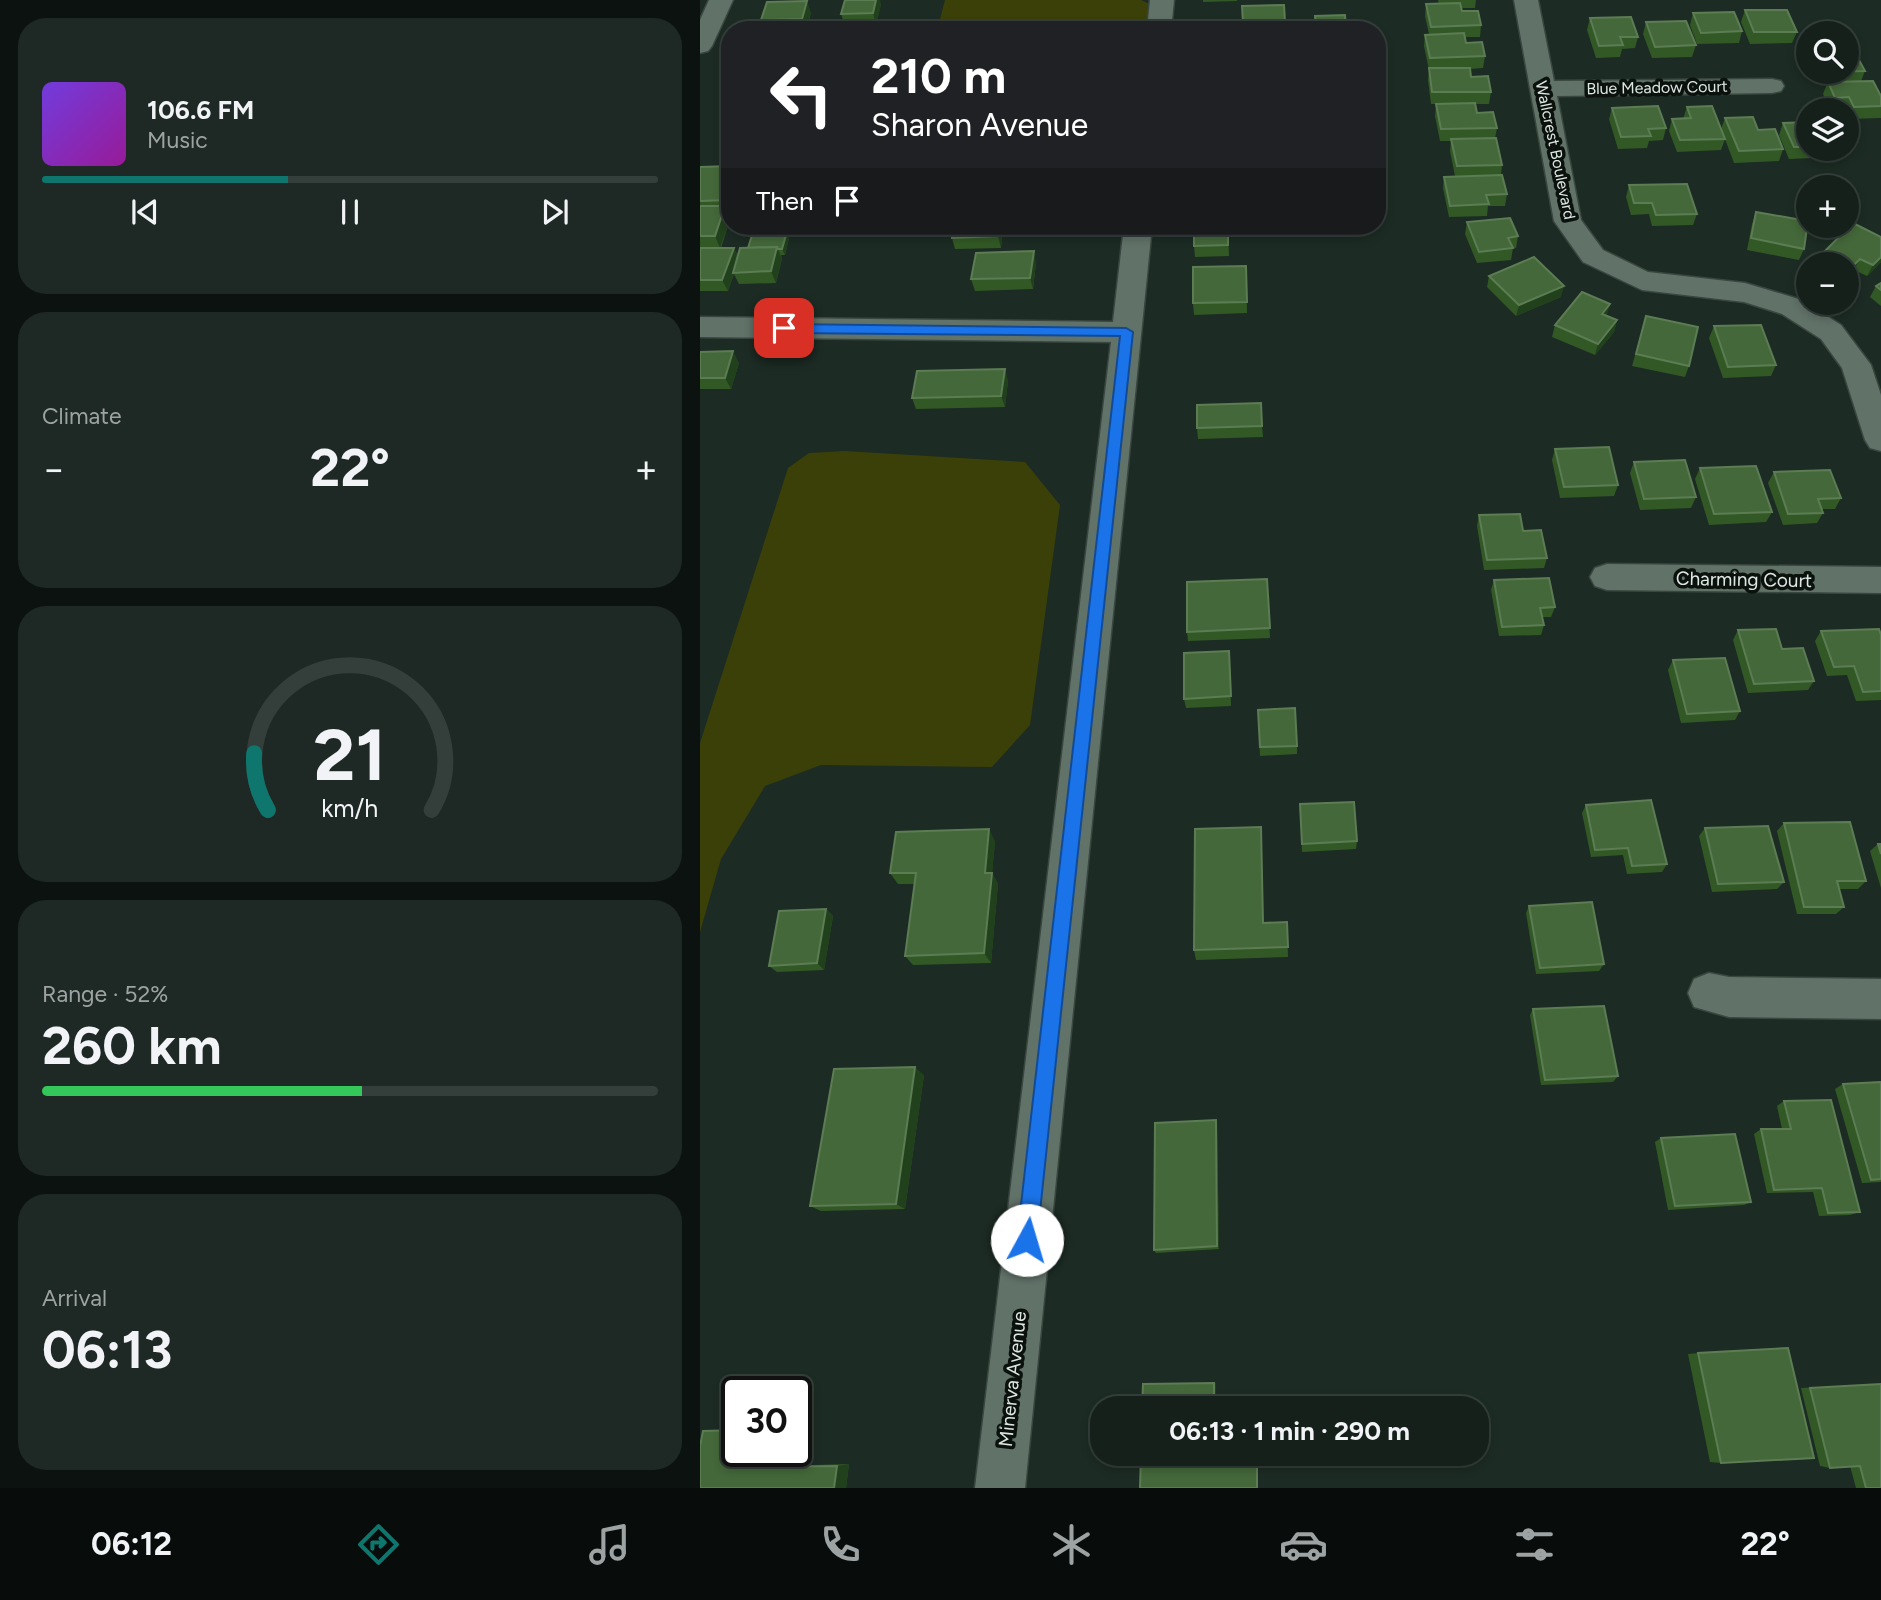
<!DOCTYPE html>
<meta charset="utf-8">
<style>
:root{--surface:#15201b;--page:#1e2824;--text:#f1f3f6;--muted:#9da3a3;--line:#343e3a;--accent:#0f766e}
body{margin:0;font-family:Figtree,sans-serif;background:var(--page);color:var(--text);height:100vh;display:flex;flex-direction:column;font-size:26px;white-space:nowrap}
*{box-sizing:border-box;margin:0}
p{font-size:23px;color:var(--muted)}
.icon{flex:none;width:38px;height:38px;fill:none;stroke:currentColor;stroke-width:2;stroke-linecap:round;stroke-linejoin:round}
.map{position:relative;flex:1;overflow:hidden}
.sheet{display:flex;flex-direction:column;gap:18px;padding:18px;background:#0c120f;width:700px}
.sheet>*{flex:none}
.banner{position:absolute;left:21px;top:21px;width:665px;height:214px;border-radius:28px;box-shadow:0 4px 10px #0003,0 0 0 2px var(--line);background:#202124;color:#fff;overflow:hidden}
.tools{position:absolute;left:1096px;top:21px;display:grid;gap:14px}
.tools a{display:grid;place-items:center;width:63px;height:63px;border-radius:50%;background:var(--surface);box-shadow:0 4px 10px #0003,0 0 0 2px var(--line);font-size:35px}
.speed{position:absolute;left:21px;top:1376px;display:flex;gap:14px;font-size:35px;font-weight:700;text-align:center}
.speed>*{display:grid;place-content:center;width:91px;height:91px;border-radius:50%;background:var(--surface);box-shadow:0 4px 10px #0003,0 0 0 2px var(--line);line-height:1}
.speed .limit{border:4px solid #111;border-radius:10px;background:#fff;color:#111}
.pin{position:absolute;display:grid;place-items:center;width:60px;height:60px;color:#fff;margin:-30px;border-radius:14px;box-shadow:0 4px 10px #0006}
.me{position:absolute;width:77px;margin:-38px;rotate:6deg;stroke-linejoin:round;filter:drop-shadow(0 0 5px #0008)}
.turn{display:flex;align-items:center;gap:24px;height:147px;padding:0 35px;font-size:32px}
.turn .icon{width:91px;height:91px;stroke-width:2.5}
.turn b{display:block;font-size:49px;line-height:60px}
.then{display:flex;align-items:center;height:66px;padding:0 35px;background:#0003;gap:14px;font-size:26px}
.big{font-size:52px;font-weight:700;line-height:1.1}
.sheet .card{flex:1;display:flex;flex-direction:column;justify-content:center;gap:10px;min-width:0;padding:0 24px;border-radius:28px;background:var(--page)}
.sheet .dial{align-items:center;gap:0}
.dial svg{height:182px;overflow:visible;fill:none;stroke:var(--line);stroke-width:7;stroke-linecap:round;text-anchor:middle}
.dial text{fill:var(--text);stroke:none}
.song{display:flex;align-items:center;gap:21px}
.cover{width:84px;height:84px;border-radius:10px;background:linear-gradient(135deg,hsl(260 70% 55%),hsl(300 70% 35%))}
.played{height:7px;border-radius:4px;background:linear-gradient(90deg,var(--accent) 40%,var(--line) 40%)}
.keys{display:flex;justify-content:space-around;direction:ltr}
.heat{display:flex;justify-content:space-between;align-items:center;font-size:38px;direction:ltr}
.charge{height:10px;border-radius:5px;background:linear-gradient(90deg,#34c759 52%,var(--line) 0)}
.trip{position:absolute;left:390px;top:1396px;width:399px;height:70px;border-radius:28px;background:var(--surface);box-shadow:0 4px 10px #0003,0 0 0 2px var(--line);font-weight:700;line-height:70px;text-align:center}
.dock{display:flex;height:112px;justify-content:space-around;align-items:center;background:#080d0b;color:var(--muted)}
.dock .icon{width:49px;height:49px}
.dock .current{color:var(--accent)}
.dock b{font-size:32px;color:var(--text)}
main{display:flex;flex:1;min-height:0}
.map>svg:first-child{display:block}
</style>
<main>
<section class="sheet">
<div class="card">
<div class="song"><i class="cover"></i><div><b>106.6 FM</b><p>Music</p></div></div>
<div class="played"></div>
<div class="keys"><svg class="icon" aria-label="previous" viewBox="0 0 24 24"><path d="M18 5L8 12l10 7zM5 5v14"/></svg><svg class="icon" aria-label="pause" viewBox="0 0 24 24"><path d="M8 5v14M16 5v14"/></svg><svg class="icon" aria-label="next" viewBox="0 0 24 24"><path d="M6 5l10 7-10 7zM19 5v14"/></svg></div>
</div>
<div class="card"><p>Climate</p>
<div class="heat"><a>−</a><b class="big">22°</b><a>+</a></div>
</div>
<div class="card dial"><svg viewBox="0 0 100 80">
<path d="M14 69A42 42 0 1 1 86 69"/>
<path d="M14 69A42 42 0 0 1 8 44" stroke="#0f766e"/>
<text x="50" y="56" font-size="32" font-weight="700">21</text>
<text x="50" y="72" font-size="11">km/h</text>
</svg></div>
<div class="card"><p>Range · 52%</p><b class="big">260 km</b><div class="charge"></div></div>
<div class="card"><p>Arrival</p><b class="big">06:13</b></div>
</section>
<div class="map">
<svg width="1181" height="1488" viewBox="0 0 1181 1488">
<rect width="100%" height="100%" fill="#1c2b24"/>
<!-- green -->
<g fill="#3b4008">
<polygon points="245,0 441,0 450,4 453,30 245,30 239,23"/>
<polygon points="145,451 325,462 360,505 330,725 292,767 121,765 65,786 21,859 0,932 0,743 88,468 109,453"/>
</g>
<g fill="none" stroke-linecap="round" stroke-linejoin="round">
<defs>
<g id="street">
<polygon points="9,0 33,0 12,46 8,51 0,53 0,20"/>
<polygon points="450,0 474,0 471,30 447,30"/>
<polygon points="814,0 838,0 854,81 1072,79 1081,81 1084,86 1081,91 1072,93 857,96 881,220 903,250 948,272 1045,283 1102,300 1141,325 1171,365 1181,395 1181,451 1170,448 1165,440 1142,368 1121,339 1082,314 1044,302 942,290 883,262 854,221"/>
<polygon points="424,226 452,226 325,1488 275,1488 411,342 0,337 0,317 413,322"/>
<polygon points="907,564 1181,567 1181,593 907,590 895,586 890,577 895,568"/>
<polygon points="1009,973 1029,977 1181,979 1181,1019 1029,1017 994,1007 988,993 994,979"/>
</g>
</defs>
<!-- street casing -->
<use href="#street" stroke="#3a4640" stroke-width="3"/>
<!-- street -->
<use href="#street" fill="#617269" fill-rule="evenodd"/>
</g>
<!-- wall -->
<g fill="#325925">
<polygon points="503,0 537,0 537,1 503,2"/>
<polygon points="738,0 776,0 775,8 761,8 762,11 781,25 780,37 765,37 766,43 785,56 783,68 770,69 771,77 791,92 789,104 775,104 777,113 797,128 795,138 802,165 801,175 807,194 805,206 788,206 787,216 749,217 743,188 744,177 755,176 750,151 751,141 740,141 735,116 736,104 731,104 728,80 729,70 724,46 725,35 729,34 725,16 726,4 739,4"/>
<polygon points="181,4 176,25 145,26 141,14"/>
<polygon points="542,6 585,22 585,30 543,30"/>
<polygon points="1045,10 1097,32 1092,43 1050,44 1041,22"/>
<polygon points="111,13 106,30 58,30 65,30 61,20"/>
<polygon points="993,13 1042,31 1039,43 997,44 990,25"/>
<polygon points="645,15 646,30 615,30 615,16"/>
<polygon points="890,18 938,37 935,48 922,49 920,57 896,58 887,30"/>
<polygon points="946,22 996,45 992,57 952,58 943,34"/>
<polygon points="1165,71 1161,81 1181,96 1181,118 1149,119 1146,114 1146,110 1144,109 1130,109 1123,94 1127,84 1120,84 1114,72"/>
<polygon points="987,107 1021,129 1025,118 1058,130 1083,149 1079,161 1034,163 1025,139 1021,150 977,152 969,131 972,119 983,119"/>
<polygon points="912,108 966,128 963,140 949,141 947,148 918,149 909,119"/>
<polygon points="1108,122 1108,149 1141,149 1137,157 1089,159 1079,135 1083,123"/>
<polygon points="30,166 30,212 28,212 30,219 21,248 34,248 38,256 48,248 90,234 85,255 81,255 82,259 76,283 39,284 34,274 28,291 0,291 0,167"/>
<polygon points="929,185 997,214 993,225 952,226 949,214 931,215 926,197"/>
<polygon points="1056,212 1104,249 1099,260 1047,250 1052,224"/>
<polygon points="767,222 818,236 816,248 813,248 811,260 777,263 765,234"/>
<polygon points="303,226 301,248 255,249 252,238"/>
<polygon points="528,226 529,256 495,257 494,246"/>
<polygon points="1181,237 1181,262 1167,276 1154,270 1146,278 1146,264 1116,264 1121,255"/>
<polygon points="336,263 333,289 275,291 271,279"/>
<polygon points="546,266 547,313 494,315 493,303"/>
<polygon points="789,276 861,297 816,316 787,287"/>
<polygon points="1181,283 1181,306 1170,297 1176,286"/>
<polygon points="906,316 917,320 914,332 895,355 852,337 855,325"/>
<polygon points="946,316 989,366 985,377 932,366"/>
<polygon points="1014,326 1076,365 1071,376 1023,378 1009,338"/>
<polygon points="0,352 39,363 31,389 0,389"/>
<polygon points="308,380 305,407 216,409 212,398"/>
<polygon points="562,426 563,437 498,439 497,428"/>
<polygon points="855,449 918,485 914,496 860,498 852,460"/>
<polygon points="934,462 996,497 991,508 940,510 930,473"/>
<polygon points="1000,468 1072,512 1066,522 1009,525 995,479"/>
<polygon points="1074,472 1141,498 1135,509 1122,509 1123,513 1117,523 1083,525 1068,483"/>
<polygon points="779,515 823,531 847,558 844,568 784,570 777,526"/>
<polygon points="567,579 570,638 488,641 487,632"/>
<polygon points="794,580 855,607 851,617 842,617 844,625 841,635 799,636 791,590"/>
<polygon points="1038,630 1082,649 1114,681 1108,690 1048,693 1033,640"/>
<polygon points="1121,631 1181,635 1181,700 1156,701 1147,675 1127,676 1115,641"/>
<polygon points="529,651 531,706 486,708 484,699"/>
<polygon points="973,660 1040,711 1035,720 981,723 968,670"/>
<polygon points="558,710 597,746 597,754 560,756"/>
<polygon points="600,804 657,841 656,849 602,852"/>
<polygon points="886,805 967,864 962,872 927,874 923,855 891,857 882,813"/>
<polygon points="1084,823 1166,881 1158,889 1139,889 1144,907 1136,914 1097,914 1077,831"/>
<polygon points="1005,828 1084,882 1077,889 1012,892 999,836"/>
<polygon points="295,841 292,873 298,884 291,963 213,965 205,956 215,884 198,884 190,873"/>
<polygon points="1178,844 1181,844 1181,888 1170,851"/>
<polygon points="829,906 904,964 899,971 836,974 826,913"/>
<polygon points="126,909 133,916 124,970 77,972 69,966"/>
<polygon points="587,922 588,957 496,960 494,950 564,923"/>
<polygon points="833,1009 918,1076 913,1082 841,1085 830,1015"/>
<polygon points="224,1075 205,1209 121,1211 110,1206"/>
<polygon points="1181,1082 1181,1182 1162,1183 1135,1089 1143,1084"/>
<polygon points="1084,1101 1160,1212 1150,1215 1119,1216 1113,1192 1067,1193 1054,1134 1061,1129 1082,1129 1077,1106"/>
<polygon points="517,1124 519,1249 456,1253 454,1250"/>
<polygon points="961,1138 1051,1202 1044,1205 968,1210 955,1142"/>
<polygon points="998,1353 1021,1463 1010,1462 988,1354"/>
<polygon points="1181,1384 1181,1488 1156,1488 1150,1466 1130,1468 1120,1466 1101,1388"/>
<polygon points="0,1446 79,1466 149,1464 146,1488 0,1488"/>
<polygon points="515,1458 558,1458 558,1488 440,1488"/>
</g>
<!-- shaded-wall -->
<g fill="#21401c">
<polygon points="176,0 180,0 181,4 176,25 173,13"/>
<polygon points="107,1 111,13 105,30 102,19"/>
<polygon points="25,206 30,216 30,219 20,248 15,236"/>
<polygon points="299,226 303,226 301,248 298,236"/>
<polygon points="88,228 90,234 85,255 82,249"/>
<polygon points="77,247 82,259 76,283 71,271"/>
<polygon points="34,248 39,259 33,273 34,274 28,291 22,280"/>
<polygon points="334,251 336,263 333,289 330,278"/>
<polygon points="1181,257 1181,262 1167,276 1173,265"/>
<polygon points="1160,259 1154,270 1146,278 1150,269"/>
<polygon points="864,286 861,297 816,316 819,305"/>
<polygon points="910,304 907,315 902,314"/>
<polygon points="917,320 914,332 895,355 898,344"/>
<polygon points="33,351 39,363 31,389 25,378"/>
<polygon points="305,369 308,380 305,407 301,396"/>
<polygon points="289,829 295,841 291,884 285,873"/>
<polygon points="292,873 298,884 291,963 284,953"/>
<polygon points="126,909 133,916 124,970 117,963"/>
<polygon points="215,1067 224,1075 205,1209 196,1204"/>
<polygon points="516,1120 517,1124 519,1249 517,1246"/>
<rect x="514" y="1383" width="2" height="26"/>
<polygon points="69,1451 82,1451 79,1466 66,1467"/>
<polygon points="149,1464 146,1488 134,1488 137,1466"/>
</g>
<!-- building -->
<g fill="#44683a" stroke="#5c7c54" stroke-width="2">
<polygon points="145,0 176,0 173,13 141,14"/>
<polygon points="107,1 102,19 61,20 67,2"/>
<polygon points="760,3 762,11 778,11 781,25 731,27 726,4"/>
<polygon points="584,5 585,22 543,23 542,6"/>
<polygon points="1045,10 1087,10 1097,32 1054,32"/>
<polygon points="1034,12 1042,31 1001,33 993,13"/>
<polygon points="645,15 646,28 616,29 615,16"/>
<polygon points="931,17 938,37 920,37 923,45 899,46 890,18"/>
<polygon points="986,21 996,45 955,47 946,22"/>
<polygon points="93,29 92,30 58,30"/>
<polygon points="764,33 766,43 782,42 785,56 730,58 725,35"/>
<polygon points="1146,45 1151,45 1165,71 1124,72 1146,72"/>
<polygon points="729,68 770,68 771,77 788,76 791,92 732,92"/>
<polygon points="1173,81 1181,96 1181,106 1154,107 1149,97 1135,98 1128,82"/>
<polygon points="775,103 777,113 793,112 797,128 741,129 736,104"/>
<polygon points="958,106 966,128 948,129 951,136 921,137 912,108"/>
<polygon points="1012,106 1025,139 980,140 972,119 991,118 987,107"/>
<polygon points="1053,117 1058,130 1075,129 1083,149 1039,151 1025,118"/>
<polygon points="1108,122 1108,147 1094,147 1083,123"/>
<polygon points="796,138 802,165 757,166 751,139"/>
<polygon points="30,166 30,200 0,201 0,167"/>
<polygon points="802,175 807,194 786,195 789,204 750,206 744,177"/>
<polygon points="987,184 997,214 956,215 952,203 934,203 929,185"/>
<polygon points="0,206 25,206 15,236 0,236"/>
<polygon points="1056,212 1108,221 1104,249 1051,238"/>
<polygon points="810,218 818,236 808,238 813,248 779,252 767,222"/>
<polygon points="1153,223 1181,237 1181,257 1173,265 1160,259 1150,269 1146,268 1146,264 1139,264 1121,255"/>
<polygon points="254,226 299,226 298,236 252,238"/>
<polygon points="494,226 528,226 528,245 494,246"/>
<polygon points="88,228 82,249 78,249 77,247 48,248 54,229"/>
<polygon points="77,247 71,271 33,273 40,248"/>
<polygon points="0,248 34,248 22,280 0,280"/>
<polygon points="334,251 330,278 271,279 276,253"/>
<polygon points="834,257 864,286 819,305 789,276"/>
<polygon points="546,266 547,302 493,303 493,267"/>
<polygon points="1181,283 1181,290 1176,286"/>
<polygon points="882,292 910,304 902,314 917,320 898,344 855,325"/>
<polygon points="946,316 998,327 989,366 936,354"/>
<polygon points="1061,325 1076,365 1028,367 1014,326"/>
<polygon points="33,351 25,378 0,378 0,352"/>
<polygon points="305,369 301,396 212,398 217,371"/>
<polygon points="561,403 562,426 497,428 497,405"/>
<polygon points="909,447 918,485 864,487 855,449"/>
<polygon points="985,460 996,497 944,499 934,462"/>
<polygon points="1056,466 1072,512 1014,514 1000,468"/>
<polygon points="1130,470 1141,498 1118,499 1123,513 1088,514 1074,472"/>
<polygon points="820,514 823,531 841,530 847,558 787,560 779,515"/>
<polygon points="849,578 855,607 840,608 844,625 802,627 794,580"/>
<polygon points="567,579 570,628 487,632 487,582"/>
<polygon points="1076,629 1082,649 1103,648 1114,681 1054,684 1038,630"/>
<polygon points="1179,629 1181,635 1181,691 1163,692 1154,666 1134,667 1121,631"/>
<polygon points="529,651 531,696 484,699 484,653"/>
<polygon points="1025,658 1040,711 987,714 973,660"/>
<polygon points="595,708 597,746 560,747 558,710"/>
<polygon points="951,800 967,864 932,866 928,848 895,850 886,805"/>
<polygon points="654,802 657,841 602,844 600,804"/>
<polygon points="1150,822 1166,881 1137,881 1144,907 1104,907 1084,823"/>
<polygon points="1068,826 1084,882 1018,884 1005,828"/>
<polygon points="561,827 563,923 587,922 588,947 494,950 495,829"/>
<polygon points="289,829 285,873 292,873 284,953 205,956 216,873 190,873 196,832"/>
<polygon points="1178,844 1181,844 1181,854"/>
<polygon points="892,902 904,964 840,968 829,906"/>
<polygon points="126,909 117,963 69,966 79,911"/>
<polygon points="904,1006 918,1076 845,1080 833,1009"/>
<polygon points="215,1067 196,1204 110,1206 134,1069"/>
<polygon points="1181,1082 1181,1179 1171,1180 1143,1084"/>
<polygon points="1131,1100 1160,1212 1128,1213 1122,1188 1074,1190 1061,1129 1091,1129 1084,1101"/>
<polygon points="516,1120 517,1246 454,1250 455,1123"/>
<polygon points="1035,1134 1051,1202 975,1206 961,1138"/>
<polygon points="1088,1348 1114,1458 1021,1463 998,1353"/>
<polygon points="514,1383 514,1409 442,1409 443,1384"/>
<polygon points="1181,1384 1181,1488 1166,1488 1160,1466 1130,1468 1110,1388"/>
<polygon points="37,1430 37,1451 69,1451 66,1467 137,1466 134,1488 0,1488 0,1446 3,1431"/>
<polygon points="441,1454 513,1454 513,1460 557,1459 557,1488 440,1488"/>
</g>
<!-- route -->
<polygon fill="#1a73e8" stroke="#114b97" stroke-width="2" points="84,324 426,328 433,332 337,1240 334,1247 327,1250 320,1247 317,1240 420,336 84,333 78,328"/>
<g text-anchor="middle" stroke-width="7" stroke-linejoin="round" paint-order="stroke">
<!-- far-street labels -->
<g font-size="16" fill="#dee8e3" stroke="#0b120e">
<text transform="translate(957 87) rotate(-1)" y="6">Blue Meadow Court</text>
<text transform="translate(856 150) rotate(78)" y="6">Wallcrest Boulevard</text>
</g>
<!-- street labels -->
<g font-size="19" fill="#dee8e3" stroke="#0b120e">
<text transform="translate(1044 579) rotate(1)" y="7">Charming Court</text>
<text transform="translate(312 1379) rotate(-84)" y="7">Minerva Avenue</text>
</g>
</g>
</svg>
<div class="tools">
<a><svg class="icon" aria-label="search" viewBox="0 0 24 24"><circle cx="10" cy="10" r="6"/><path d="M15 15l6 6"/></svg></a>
<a><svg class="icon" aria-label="layers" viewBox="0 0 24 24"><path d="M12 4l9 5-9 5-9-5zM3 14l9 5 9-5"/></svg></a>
<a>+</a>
<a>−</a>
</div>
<div class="speed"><div class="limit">30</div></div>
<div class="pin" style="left:84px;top:328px;background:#d93025"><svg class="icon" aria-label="arrive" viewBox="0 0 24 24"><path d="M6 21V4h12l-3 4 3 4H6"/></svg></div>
<svg class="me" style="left:327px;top:1240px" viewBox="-20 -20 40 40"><circle r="19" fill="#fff"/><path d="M0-13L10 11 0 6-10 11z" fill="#1a73e8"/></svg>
<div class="trip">06:13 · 1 min · 290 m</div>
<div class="banner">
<div class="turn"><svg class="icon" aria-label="left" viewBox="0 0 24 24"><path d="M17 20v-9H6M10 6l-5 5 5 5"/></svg><div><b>210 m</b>Sharon Avenue</div></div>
<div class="then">Then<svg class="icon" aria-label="arrive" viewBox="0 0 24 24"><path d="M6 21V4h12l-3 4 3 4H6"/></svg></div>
</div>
</div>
</main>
<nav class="dock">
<b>06:12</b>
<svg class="icon current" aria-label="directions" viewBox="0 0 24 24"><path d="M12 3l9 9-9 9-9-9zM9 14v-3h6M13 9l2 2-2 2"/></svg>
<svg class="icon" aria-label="music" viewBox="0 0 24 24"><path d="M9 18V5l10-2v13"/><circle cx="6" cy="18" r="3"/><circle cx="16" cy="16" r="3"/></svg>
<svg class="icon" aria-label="phone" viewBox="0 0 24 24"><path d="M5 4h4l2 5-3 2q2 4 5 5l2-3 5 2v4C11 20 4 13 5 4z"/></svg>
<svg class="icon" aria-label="climate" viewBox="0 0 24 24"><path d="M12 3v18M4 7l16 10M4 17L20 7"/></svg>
<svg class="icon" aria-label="car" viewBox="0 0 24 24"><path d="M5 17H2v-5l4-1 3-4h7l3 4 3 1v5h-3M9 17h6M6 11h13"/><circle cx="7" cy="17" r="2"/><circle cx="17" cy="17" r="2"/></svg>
<svg class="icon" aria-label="filters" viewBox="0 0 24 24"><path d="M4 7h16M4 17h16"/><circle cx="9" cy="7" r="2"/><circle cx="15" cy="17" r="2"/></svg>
<b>22°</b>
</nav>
